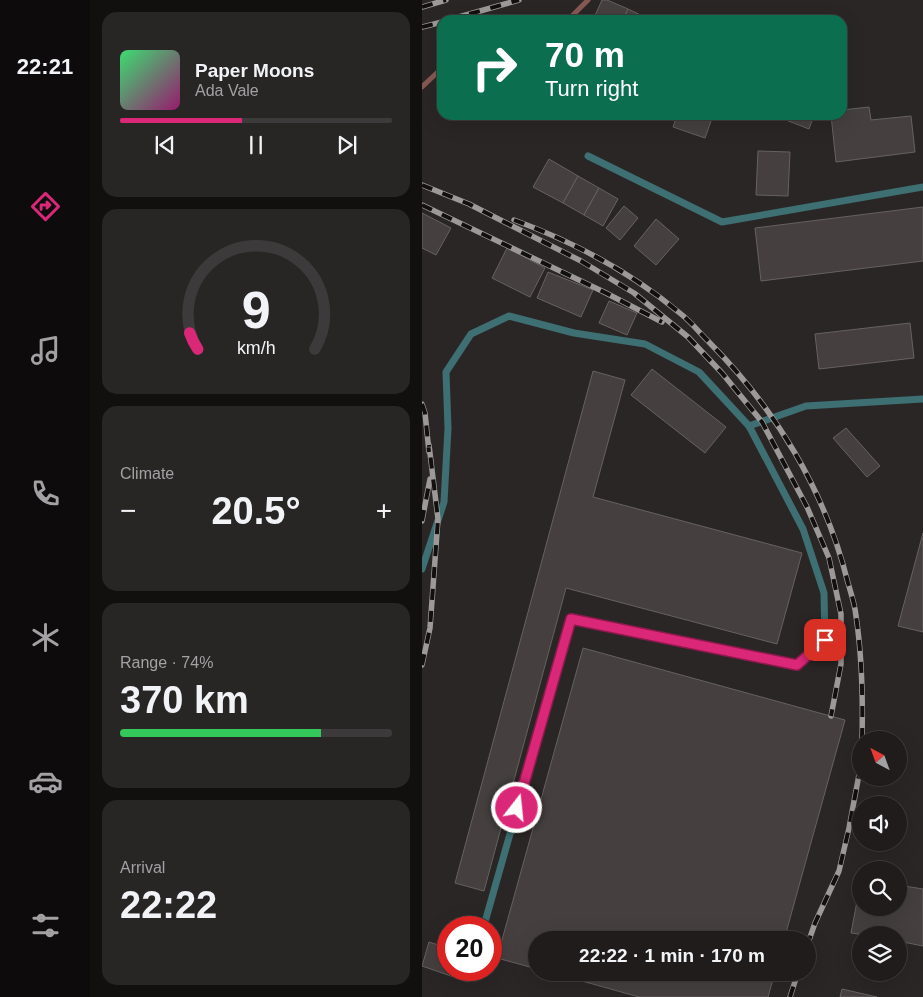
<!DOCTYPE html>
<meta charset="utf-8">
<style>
:root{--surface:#201c1c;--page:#282525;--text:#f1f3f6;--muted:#a2a1a3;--line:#3d3a3b;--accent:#db2777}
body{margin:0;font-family:Helvetica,sans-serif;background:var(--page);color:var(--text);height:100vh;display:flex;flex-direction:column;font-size:19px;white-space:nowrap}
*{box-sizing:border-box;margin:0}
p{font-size:16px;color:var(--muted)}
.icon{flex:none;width:28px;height:28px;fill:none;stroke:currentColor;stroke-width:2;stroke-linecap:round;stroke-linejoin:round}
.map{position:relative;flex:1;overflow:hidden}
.drawer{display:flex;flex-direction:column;gap:12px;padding:12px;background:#120f0f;width:332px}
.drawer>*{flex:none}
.hud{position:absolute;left:15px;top:15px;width:410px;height:105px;border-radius:15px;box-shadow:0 5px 20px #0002,0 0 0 1px var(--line);background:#0b6e4f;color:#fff;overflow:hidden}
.needle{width:32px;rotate:319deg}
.buttons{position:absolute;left:430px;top:731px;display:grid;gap:10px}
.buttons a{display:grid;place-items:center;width:55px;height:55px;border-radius:50%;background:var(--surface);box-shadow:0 5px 20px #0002,0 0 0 1px var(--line);font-size:25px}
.speed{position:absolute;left:15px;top:916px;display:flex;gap:10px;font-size:25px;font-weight:700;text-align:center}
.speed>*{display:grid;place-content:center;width:65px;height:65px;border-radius:50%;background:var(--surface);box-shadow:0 5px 20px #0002,0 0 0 1px var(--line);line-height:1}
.speed .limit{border:8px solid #d22;background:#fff;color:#111}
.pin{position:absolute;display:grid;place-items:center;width:42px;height:42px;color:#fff;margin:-21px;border-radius:10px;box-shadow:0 2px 8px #0006}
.me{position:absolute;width:55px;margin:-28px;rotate:16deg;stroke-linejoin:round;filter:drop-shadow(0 0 4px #0008)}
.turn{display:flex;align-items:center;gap:18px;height:105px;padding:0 25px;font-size:22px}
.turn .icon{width:65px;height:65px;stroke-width:2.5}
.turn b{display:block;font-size:35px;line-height:42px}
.big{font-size:38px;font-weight:700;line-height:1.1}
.drawer .tile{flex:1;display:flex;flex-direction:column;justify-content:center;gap:8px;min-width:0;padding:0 18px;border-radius:15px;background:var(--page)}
.drawer .dial{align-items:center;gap:0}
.dial svg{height:130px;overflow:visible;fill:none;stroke:var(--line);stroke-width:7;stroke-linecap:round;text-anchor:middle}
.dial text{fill:var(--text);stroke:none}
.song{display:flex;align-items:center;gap:15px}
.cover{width:60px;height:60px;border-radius:8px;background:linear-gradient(135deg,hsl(140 70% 55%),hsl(320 70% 35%))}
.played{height:5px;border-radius:2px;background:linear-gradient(90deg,var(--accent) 45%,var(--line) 45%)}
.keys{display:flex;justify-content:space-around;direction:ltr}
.heat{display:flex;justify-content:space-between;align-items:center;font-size:28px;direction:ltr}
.charge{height:8px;border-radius:4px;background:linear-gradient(90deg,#34c759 74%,var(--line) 0)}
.trip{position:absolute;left:106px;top:931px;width:288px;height:50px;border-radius:25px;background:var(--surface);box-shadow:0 5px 20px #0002,0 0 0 1px var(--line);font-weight:700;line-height:50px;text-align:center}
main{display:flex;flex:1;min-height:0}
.dock{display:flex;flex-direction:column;width:90px;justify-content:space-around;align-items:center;background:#0d0b0b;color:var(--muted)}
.dock .icon{width:35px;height:35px}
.dock .active{color:var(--accent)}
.dock b{font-size:22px;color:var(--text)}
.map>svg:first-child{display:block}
</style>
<main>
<nav class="dock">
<b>22:21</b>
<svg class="icon active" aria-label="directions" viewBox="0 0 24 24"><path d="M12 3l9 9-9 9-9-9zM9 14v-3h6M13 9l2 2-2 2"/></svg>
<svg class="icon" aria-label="music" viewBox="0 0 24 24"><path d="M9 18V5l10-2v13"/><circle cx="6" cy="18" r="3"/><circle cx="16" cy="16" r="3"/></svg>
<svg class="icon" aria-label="phone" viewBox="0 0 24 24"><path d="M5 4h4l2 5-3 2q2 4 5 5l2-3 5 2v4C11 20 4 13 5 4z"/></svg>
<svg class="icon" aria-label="climate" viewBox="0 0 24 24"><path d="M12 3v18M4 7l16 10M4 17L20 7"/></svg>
<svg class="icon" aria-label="car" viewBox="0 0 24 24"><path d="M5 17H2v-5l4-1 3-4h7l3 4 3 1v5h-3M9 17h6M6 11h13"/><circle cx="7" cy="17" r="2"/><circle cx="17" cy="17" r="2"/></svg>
<svg class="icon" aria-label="filters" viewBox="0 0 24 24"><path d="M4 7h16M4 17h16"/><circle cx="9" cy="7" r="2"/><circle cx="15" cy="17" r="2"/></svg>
</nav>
<section class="drawer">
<div class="tile">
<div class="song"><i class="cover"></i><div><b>Paper Moons</b><p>Ada Vale</p></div></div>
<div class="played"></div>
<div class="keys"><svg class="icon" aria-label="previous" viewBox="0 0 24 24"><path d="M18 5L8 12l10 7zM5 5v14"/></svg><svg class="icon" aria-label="pause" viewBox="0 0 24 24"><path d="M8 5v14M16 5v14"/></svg><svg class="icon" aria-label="next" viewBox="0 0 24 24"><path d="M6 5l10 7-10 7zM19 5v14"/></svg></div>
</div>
<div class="tile dial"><svg viewBox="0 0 100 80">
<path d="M14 69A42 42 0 1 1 86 69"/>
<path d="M14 69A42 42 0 0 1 9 59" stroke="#db2777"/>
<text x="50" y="56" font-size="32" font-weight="700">9</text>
<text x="50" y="72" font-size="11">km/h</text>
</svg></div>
<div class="tile"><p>Climate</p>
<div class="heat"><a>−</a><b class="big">20.5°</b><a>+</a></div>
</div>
<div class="tile"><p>Range · 74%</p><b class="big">370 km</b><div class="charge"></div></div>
<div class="tile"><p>Arrival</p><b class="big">22:22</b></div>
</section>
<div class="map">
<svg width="501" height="997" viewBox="0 0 501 997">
<rect width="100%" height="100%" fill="#2b2626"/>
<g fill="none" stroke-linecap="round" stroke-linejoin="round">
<!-- stream -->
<g stroke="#865853" stroke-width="5">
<polyline points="146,20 166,0"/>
<polyline points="0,87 20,68"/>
</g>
</g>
<!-- building -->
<g fill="#45403f" stroke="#676161">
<polygon points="180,0 185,0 206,9 201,20 171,20"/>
<polygon points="206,9 227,19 226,20 201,20"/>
<polygon points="447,107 449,120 489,116 493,152 414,162 409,115 420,115 420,110"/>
<polygon points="201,115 217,115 215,120"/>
<polygon points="255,115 271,115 289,121 283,138 251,127"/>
<polygon points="351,115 392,115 387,129"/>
<polygon points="336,151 368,152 366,196 334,195"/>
<polygon points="127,159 156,176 141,203 111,187"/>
<polygon points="156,176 177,188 162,215 141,203"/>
<polygon points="177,188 196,199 181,226 162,215"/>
<polygon points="202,206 216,218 198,240 184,228"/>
<polygon points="501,207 501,261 339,281 333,228"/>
<polygon points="0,213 29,228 14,255 0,248"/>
<polygon points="234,219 257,239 234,265 212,246"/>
<polygon points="85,248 123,268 108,297 70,278"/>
<polygon points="126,272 171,290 159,317 115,298"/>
<polygon points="187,301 215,313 205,335 177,323"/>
<polygon points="488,323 492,358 397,369 393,334"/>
<polygon points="230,369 304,427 283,453 209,395"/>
<polygon points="171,371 203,380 171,497 380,553 355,644 144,588 62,891 33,883"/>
<polygon points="424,428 458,466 445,477 411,438"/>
<polygon points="501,533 501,632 476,626"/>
<polygon points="161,648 423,720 362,940 115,940 115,969 75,958"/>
<polygon points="439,880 439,908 476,908 476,885 501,889 501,946 476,941 476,935 443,935 429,933"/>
<polygon points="7,942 26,948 26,970 50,970 46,982 0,966"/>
<polygon points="128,972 353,972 346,997 217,997"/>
<polygon points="420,989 455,997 418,997"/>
</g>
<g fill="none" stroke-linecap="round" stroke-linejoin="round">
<!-- service -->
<g stroke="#3d6f73" stroke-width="7">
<polyline points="166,156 300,222 501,187"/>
<polyline points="0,569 22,502 26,428 24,372 49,334 87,316 152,333 223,344 277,372 327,426 384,406 501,399"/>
<polyline points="63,922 149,619 375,665 403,640 402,593 381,529 327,426"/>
</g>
<defs>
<g id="rail">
<polyline points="0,7 24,0"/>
<polyline points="26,20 97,0"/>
<polyline points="0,27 20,22"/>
<polyline points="0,185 47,204 159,261 212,293 266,337 300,373 340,422 385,507 407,558 419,614 419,664 409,716"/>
<polyline points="0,205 182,292 240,322"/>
<path d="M92 220C152 242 210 273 259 314 269 322 277 332 286 341 353 408 403 490 426 583 429 593 433 605 434 616 440 656 441 699 440 740"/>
<polyline points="0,404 3,413 7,452"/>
<polyline points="0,521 8,479"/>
<polyline points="0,665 8,628 16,519 7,445"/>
<polyline points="385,946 393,923 417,871 427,828 439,764"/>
<polyline points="368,997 376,972"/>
</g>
</defs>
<!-- rail casing -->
<use href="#rail" stroke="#9d9999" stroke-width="5.5"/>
<!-- rail -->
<use href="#rail" stroke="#12100f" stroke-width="4" stroke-dasharray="11" stroke-linecap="butt"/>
</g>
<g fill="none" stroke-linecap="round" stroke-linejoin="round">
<defs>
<polyline id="route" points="95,808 149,619 375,665 403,640"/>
</defs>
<!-- route casing -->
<use href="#route" stroke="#8e194d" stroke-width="12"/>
<!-- route -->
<use href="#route" stroke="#db2777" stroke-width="9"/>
</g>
</svg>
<div class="buttons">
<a><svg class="needle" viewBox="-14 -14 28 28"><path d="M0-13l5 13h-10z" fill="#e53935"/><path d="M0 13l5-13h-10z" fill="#a2a1a3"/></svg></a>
<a><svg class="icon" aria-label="sound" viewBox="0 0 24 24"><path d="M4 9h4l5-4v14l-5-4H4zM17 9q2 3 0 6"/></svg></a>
<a><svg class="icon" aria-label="search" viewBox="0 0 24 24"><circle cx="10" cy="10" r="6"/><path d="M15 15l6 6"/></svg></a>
<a><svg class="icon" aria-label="layers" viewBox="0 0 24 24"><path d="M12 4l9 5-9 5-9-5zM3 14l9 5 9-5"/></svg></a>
</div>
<div class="speed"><div class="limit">20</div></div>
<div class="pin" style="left:403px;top:640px;background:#d93025"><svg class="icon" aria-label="arrive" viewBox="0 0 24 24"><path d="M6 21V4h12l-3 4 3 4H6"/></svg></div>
<svg class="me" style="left:95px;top:808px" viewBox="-20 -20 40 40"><circle r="17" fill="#db2777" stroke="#fff" stroke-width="3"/><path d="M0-11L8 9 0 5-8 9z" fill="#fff"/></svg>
<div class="trip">22:22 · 1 min · 170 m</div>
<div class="hud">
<div class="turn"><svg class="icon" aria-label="right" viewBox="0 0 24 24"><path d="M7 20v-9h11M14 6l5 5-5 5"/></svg><div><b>70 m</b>Turn right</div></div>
</div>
</div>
</main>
